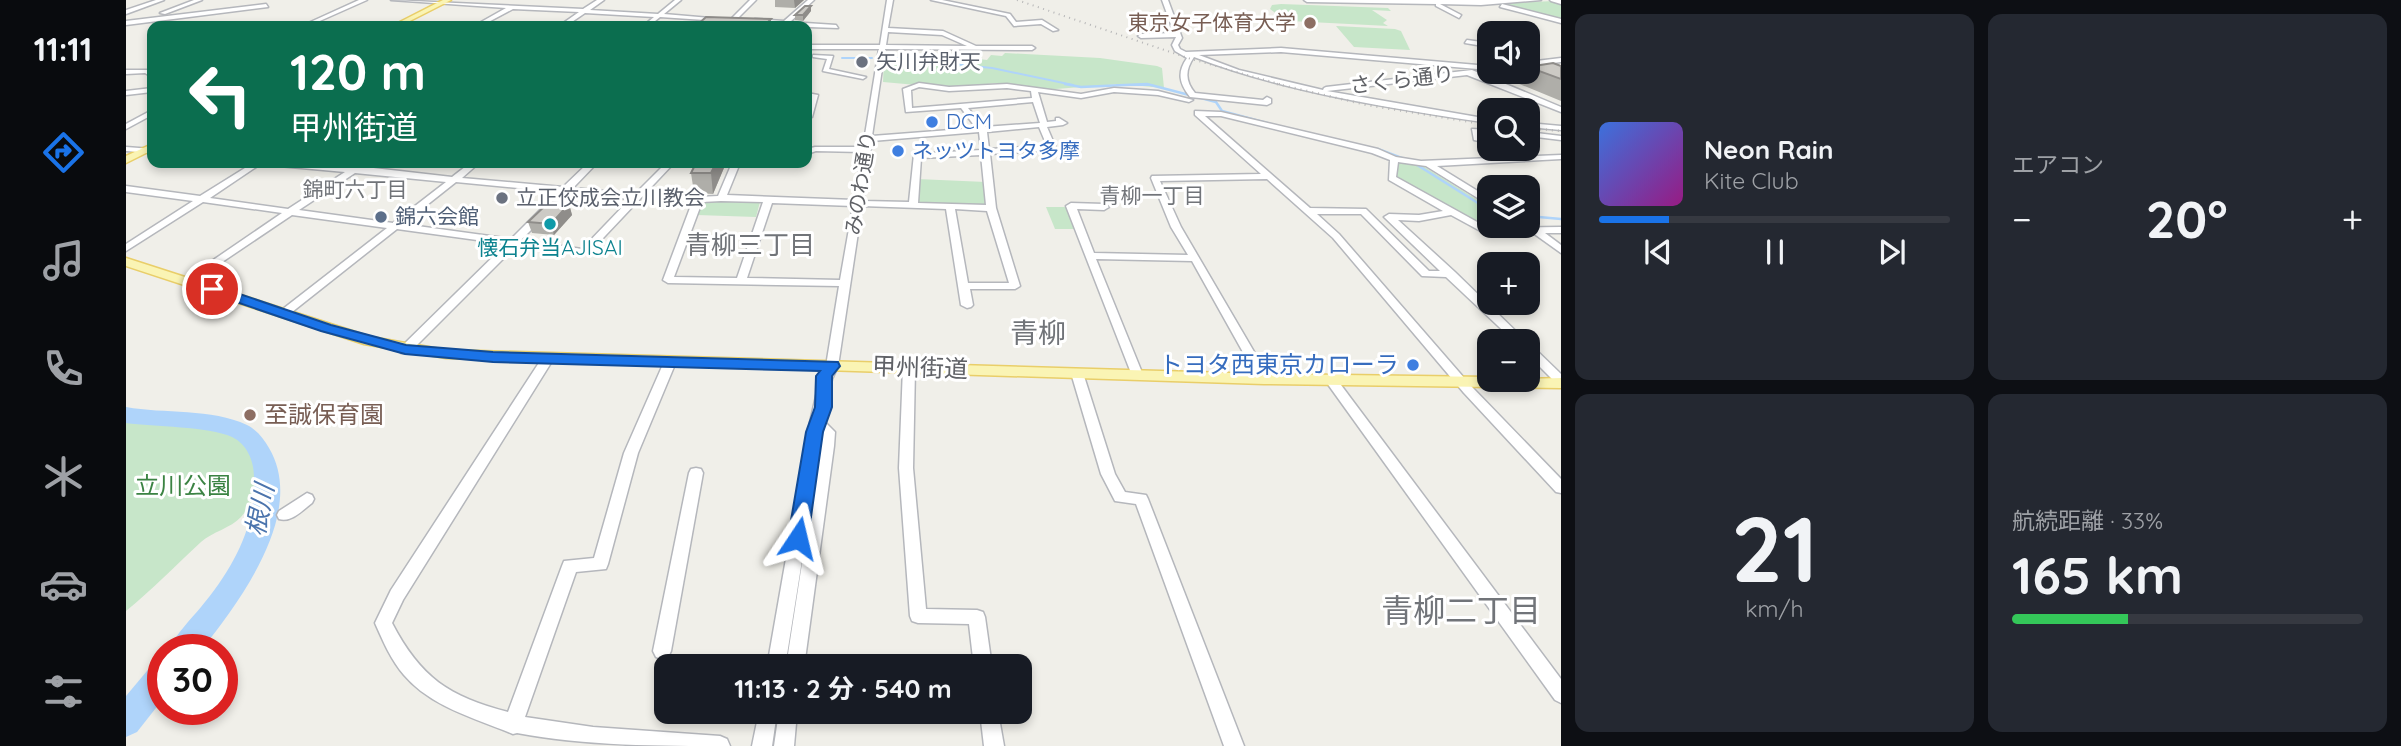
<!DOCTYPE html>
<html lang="ja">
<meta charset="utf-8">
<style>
:root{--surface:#171b24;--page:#242831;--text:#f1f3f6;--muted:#9ea1a6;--line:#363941;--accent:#1a73e8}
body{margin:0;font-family:Quicksand,"Noto Sans JP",sans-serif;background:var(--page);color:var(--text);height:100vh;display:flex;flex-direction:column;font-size:26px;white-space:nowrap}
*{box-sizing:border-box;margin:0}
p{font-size:23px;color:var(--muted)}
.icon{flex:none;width:38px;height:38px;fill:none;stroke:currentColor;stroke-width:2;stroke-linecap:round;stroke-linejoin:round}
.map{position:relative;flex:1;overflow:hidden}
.side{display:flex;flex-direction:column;gap:14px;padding:14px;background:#0d0f14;width:840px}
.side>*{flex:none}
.top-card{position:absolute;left:21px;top:21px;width:665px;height:147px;border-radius:14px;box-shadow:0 4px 10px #0003;background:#0b6e4f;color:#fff;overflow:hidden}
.controls{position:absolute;left:1351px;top:21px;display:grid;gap:14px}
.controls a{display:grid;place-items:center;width:63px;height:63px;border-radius:14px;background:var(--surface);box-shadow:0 4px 10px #0003;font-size:35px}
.speed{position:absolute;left:21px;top:634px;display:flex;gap:14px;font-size:35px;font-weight:700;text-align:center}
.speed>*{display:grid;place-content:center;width:91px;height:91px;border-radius:50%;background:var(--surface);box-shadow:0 4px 10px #0003;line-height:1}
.speed .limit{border:10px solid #d22;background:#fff;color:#111}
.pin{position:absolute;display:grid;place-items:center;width:60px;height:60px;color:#fff;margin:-30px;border:4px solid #fff;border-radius:50%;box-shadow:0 2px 7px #0007}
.me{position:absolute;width:77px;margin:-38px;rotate:10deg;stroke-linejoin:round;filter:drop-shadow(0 0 5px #0008)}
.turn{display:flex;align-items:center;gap:24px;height:147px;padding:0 28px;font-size:32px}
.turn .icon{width:91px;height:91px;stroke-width:2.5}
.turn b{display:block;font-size:49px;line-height:60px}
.big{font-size:52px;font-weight:700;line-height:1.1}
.side .widget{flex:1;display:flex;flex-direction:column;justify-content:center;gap:10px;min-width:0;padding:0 24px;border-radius:14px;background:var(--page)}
.side .dial{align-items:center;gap:0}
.dial b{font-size:91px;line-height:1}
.song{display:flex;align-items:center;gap:21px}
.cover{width:84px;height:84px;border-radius:10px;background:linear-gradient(135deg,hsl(220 70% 55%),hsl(310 70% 35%))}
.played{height:7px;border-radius:4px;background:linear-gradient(90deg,var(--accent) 20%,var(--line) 20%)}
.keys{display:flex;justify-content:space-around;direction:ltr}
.heat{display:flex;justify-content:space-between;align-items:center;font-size:38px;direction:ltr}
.charge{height:10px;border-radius:5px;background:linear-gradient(90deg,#34c759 33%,var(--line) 0)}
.side .tiles{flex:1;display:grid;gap:14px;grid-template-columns:repeat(2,1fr)}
.trip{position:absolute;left:528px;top:654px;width:378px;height:70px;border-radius:14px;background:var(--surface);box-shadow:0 4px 10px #0003;font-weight:700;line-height:70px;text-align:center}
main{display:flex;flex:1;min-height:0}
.dock{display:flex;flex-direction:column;width:126px;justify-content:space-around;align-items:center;background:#090b0e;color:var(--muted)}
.dock .icon{width:49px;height:49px}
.dock .selected{color:var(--accent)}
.dock b{font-size:32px;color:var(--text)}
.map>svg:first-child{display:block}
</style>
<main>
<nav class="dock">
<b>11:11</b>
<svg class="icon selected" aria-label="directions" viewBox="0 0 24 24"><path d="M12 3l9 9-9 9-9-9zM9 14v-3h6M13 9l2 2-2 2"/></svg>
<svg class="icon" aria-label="music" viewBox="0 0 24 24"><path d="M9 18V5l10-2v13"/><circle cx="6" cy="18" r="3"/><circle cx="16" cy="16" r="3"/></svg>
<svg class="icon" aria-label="phone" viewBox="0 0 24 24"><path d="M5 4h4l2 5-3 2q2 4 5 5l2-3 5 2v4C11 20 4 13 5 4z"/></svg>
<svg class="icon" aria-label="climate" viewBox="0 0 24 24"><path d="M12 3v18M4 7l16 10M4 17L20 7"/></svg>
<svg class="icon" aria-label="car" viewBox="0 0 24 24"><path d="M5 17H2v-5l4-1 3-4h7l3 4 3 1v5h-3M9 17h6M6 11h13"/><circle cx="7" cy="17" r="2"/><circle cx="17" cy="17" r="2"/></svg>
<svg class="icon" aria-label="filters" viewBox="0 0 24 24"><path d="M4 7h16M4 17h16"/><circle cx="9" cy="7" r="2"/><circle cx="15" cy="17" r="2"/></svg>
</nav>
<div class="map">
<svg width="1435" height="746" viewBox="0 0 1435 746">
<rect width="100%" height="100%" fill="#f0efe9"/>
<!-- green -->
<g fill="#c7e6c9">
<polygon points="1427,1 1435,3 1435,20 1372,4"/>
<polygon points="1155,4 1262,8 1265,11 1246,10 1261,20 1257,23 1262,26 1145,20 1143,17 1156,18 1144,9 1146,5"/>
<polygon points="1210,26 1269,29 1275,31 1284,50 1228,47"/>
<polygon points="879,53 974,58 1031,66 1036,68 1038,88 994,84 917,90 870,83 824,88 757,82 758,59 795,60 849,68 854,66 829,60 830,56 861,60 865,55 876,56"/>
<polygon points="1270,161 1297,166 1363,207 1363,226 1397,227 1355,225 1270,178"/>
<polygon points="791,179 860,182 863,207 788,204"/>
<polygon points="597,201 634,202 630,217 571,215 577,202"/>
<polygon points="920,207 941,207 950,229 929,229"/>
<path d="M0 421C30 426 92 423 115 441 139 460 134 496 115 517 105 528 86 532 75 542 50 565 26 590 0 611Z"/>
</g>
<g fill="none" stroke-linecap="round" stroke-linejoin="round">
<!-- stream-far1 -->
<g stroke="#afd4fa" stroke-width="2">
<polyline points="716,58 746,58"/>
<polyline points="769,58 866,68 947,85"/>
<polyline points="991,85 1026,85"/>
</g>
<!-- stream -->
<g stroke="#afd4fa" stroke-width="2.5">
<polyline points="939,84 955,87 1021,84 1090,102 1096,111 1152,126"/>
<polyline points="1252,149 1281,160"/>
<polyline points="1288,163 1363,210"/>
<polyline points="1402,216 1435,219"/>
</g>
<!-- river -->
<g fill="#afd4fa" fill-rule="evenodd">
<path d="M0 407C38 414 86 408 121 425 131 430 138 439 143 448 181 512 114 601 76 649H43C51 633 64 620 75 607 106 570 131 526 128 477 128 461 121 444 106 437 82 426 28 427 0 423Z"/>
<polygon points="37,661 37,699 11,732 0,737 0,696 26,665"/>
</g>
<defs>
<g id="minor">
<polygon points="30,0 38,0 0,14 0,10"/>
<polygon points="68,0 76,0 39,14 34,13"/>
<polygon points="233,0 241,0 187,24 197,26 65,26 68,24 180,24"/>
<polygon points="265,0 457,9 471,0 478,0 464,10 532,14 549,0 555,0 538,14 596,19 593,21 534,17 523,26 517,26 528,17 459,13 440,26 433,26 453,12 387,9 355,26 348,26 380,8"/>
<polygon points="624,0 630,0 604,26 598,26"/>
<polygon points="682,0 688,0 664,22 710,25 712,28 655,26 626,21 629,19 658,21"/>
<path d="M761 0H767L762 28 817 31 850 46H906L909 48 906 50 759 49 746 136 850 128 835 108 780 112 777 89 793 83 823 87 881 84 955 94 988 88 1032 91 1067 100 1063 102 1032 95 988 92 955 98 912 92 921 122 930 121V118H933L941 123 937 125 921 127 930 148 929 150 864 154 870 208 894 286 889 289H844L847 305 845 307 841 308 835 305 820 209 736 206 712 366 706 379 698 421 709 432 708 446 678 667H660L695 441 659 667H641L684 422 694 379 700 366 713 286 542 283 537 280 567 200 572 197 592 196 606 163H614L601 195 728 200 736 152 690 151 681 154V149L689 147H737L753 49H681V45H754ZM762 32 816 35 841 46 760 45ZM793 87 823 91 881 88 905 91 906 98 786 108 785 90ZM907 102 914 123 858 127 842 108ZM913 127 921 146 863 149 861 132ZM853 132 855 150 788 154 783 202 737 201 746 141ZM855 155 860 205 792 203 795 158ZM595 201 637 202 611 278 548 277 576 202ZM646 203 727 206 714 280 621 278ZM829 209 861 211 883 283H842Z"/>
<polygon points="805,0 816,0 884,14 890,22 916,20 932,30 927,31 915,24 888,26 880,16"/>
<path d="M1036 0H1042L1056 38 1052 45 1054 49 1060 52 1155 48 1363 66V70L1155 52 1073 55 1113 70 1197 90 1198 88 1200 87 1346 70 1435 107V112L1341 75 1201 91 1363 119V123C1264 108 1163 93 1068 57 1059 70 1059 81 1069 93L1137 100 1141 97 1145 99V103L1141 105 1064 97C1053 83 1051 72 1061 58L1049 51 1046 45 1050 37 1015 38 1012 36 1015 34 1048 33Z"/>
<polygon points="1178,0 1415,0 1355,5 1314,4 1335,15 1333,18 1310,6 1310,4 1181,2"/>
<polygon points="1424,0 1435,0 1435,4 1425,1"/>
<polygon points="140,4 142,7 0,25 0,21"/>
<polygon points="1376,4 1435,19 1435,23 1374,7"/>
<polygon points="1341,40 1363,43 1363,47 1339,43"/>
<polygon points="687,55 707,56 703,69 740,77 737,79 697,71 701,59 687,57"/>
<polygon points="1435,58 1435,62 1402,66 1402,62"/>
<polygon points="0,70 23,70 26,72 26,77 19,73 0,74"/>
<polygon points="1402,71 1435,75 1435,79 1386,72"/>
<polygon points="26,88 26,92 0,95 0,91"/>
<polygon points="681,93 692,95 686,117 682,119 681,108 684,97 681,97"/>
<polygon points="26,110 26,115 0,129 0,124"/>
<path d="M1069 111 1095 112 1252 149 1270 157 1295 161 1435 155V159L1311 166 1363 198V205L1300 166 1272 162 1270 177 1362 228 1435 227V233H1419L1435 245V253L1407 233 1360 234 1325 215 1293 221 1272 220 1329 272 1400 341H1388L1320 277 1296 276 1235 214H1191L1213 234 1346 387 1435 479V493L1430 492 1338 393 1207 238 1141 179 1034 181 1055 227 1144 379 1142 382 1138 383 1132 379 1066 261 970 259 1017 375 1011 379 1007 378 940 206 945 203 978 204 983 207 978 210 951 209 968 253 1062 255 1045 227 1025 178 1026 176 1135 174 1069 115ZM1079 116H1095L1246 153 1264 160 1263 180 1317 211 1293 215 1263 214 1258 217 1314 271H1303L1240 209 1184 208Z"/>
<polygon points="1402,123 1435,126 1435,130 1402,127"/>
<polygon points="1346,129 1363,130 1363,134 1354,134 1355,136 1363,139 1363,143 1348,140"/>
<polygon points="1402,132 1435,136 1435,140 1402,136"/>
<polygon points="0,147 26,149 26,153 0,151"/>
<path d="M127 163H136L84 198 162 209 219 172 153 166 149 163 230 166 326 177 344 163H353L336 178 437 187 462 163H471L447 188 509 194 540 163H548L462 254 390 246 283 353H275L273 350 275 347 380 244 271 229 161 316H153L151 314 153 312 261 228 166 215 62 285 58 284 57 282 58 280 156 213 77 202 0 251V244L67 201 0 192V186L74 196ZM229 173 320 182 267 223 173 210ZM330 182 432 192 385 239 277 224ZM442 193 504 199 456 249 395 240Z"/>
<polygon points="1402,345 1406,346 1435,374 1435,385 1431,384 1402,355"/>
<path d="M422 354 428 358 277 600 266 623C294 677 323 697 382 712L436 566 438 561 468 558 498 453 538 362 540 359H548L550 362 512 453 482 564 480 569 450 572 399 717 467 727 594 736 601 739 604 746C533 746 460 746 391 733L387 734C351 719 305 707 278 675 265 660 257 641 249 623L265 590 418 355Z"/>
<polygon points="783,364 789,368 787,468 800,609 851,610 857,612 859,617 866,667 848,667 843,624 792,623 786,621 784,616 773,468 777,368"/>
<polygon points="951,369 957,373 989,474 999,492 1020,495 1022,499 1118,746 1098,746 1010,504 989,501 975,474 945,373"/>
<polygon points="1205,376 1209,377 1435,679 1435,703 1429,700 1201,383 1199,380"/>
<polygon points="570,468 575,469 577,473 545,651 542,657 536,659 530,657 527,651 563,473 565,469"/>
<path d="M181 493 186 495 188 499 186 503C177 510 165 523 153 519L151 515 153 511Z"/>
<polygon points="633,712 651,712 646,746 626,746"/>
<polygon points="653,712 671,712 668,746 648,746"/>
<polygon points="854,712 872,712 878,746 858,746"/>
</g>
<g id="major">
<polygon points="317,0 325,0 274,26 266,26"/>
<polygon points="26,144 26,150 0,163 0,156"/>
<polygon points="0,258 245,337 320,350 1138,374 1363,377 1363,380 1435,378 1435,388 1138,384 320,358 238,344 0,266"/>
</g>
</defs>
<!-- minor casing -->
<use href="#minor" stroke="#b5b7bc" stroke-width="3"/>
<!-- major casing -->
<use href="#major" stroke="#e9ce69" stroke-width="3"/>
<!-- minor -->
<use href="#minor" fill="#fff" fill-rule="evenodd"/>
<!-- major -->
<use href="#major" fill="#faf4b4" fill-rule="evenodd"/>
<!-- rail-far1 -->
<polyline stroke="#b6b6b7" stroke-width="2" stroke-dasharray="1 4.5" stroke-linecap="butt" points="891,0 1065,59 1157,85"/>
<!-- rail -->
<g stroke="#b6b6b7" stroke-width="2.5" stroke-dasharray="1 5" stroke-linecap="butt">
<polyline points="1151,84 1241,105 1363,125"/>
<polyline points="1402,128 1435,131"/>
</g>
</g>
<!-- wall -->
<g fill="#afaea9">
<polygon points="649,0 678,0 669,8 649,7"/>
<polygon points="685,11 677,21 669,20 669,15"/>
<polygon points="1402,66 1435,66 1435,101 1391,83 1397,72 1402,72"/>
<polygon points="570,163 600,163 587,194 568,193 565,173"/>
<polygon points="443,204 446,215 428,235 406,233 402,222"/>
</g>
<!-- shaded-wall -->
<g fill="#8f8d8a">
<polygon points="668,0 678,0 669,8"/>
<polygon points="685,6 685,11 677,21 677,15"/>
<polygon points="645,19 645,26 638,26"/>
<polygon points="590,163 600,163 587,194 585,173"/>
<polygon points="443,204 446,215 428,235 425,224"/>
</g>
<!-- building -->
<g fill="#cccac5" stroke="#8f8d8a" stroke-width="2">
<polygon points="679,6 685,6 677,15 669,15"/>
<polygon points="580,17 645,19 638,26 570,26"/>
<polygon points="1427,63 1435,66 1435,79 1402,67"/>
<polygon points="570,163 590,163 585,173 565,173"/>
<polygon points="423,202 443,204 425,224 402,222"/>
</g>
<!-- route -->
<polygon fill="#1a73e8" stroke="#114b97" stroke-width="2" points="81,286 90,286 205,325 280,345 367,352 712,362 714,366 706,376 706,407 697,432 682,538 679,544 665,544 662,538 680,432 689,407 690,376 694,371 367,362 279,354 195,331 81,292"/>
<!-- markers -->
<g fill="#8d6e63" stroke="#fff" stroke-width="2.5">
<circle cx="1184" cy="23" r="7"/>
<circle cx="124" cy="415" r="7"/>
</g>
<g fill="#6b7280" stroke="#fff" stroke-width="2.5">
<circle cx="736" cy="62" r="7"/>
<circle cx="376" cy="198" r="7"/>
</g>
<g fill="#3f7fe0" stroke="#fff" stroke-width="2.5">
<circle cx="806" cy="122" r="7"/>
<circle cx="772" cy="151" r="7"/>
<circle cx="1287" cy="365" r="7"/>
</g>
<circle fill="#5c6f8a" stroke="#fff" stroke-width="2.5" cx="255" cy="217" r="7"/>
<circle fill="#0f9aa8" stroke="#fff" stroke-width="2.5" cx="424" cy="224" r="7"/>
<g text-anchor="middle" stroke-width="6" stroke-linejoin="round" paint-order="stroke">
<!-- far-education labels -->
<g font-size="21" fill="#785e54" stroke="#fff" text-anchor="end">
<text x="1170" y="30">東京女子体育大学</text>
</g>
<!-- far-worship labels -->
<g font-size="21" fill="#5b616d" stroke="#fff" text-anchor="start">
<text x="750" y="69">矢川弁財天</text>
<text x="390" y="205">立正佼成会立川教会</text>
</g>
<!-- far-street labels -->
<g font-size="21" fill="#606267" stroke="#fff">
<text transform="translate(1276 80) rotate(-7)" y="7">さくら通り</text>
<text transform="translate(735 183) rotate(-81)" y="7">みのわ通り</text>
</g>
<!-- far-shop labels -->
<g font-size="21" fill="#366cbe" stroke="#fff" text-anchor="start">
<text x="820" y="129">DCM</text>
<text x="786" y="158">ネッツトヨタ多摩</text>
</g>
<!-- far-neighbourhood labels -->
<g font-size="21" fill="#717479" stroke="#fff">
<text x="229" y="197">錦町六丁目</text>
<text x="1026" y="203">青柳一丁目</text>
</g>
<!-- far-service labels -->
<g font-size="21" fill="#4e5e75" stroke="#fff" text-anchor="start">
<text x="269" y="224">錦六会館</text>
</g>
<!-- far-culture labels -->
<g font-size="21" fill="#0d838f" stroke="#fff">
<text x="424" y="255">懐石弁当AJISAI</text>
</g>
<!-- shop labels -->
<g font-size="24" fill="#366cbe" stroke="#fff" text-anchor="end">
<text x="1273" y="373">トヨタ西東京カローラ</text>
</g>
<!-- street labels -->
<g font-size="24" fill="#606267" stroke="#fff">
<text transform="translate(794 368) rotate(2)" y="8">甲州街道</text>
</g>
<!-- education labels -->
<g font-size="24" fill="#785e54" stroke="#fff" text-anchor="start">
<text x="138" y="423">至誠保育園</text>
</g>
<!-- park labels -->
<g font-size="24" fill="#3b8343" stroke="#fff">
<text x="57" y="494">立川公園</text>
</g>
<!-- neighbourhood labels -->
<g font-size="26" fill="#717479" stroke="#fff">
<text x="624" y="254">青柳三丁目</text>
</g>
<!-- water labels -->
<g font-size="26" font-style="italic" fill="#4b74ad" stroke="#fff">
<text transform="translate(134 510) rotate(-79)" y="9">根川</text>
</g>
<!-- quarter labels -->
<g font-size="28" fill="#717479" stroke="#fff">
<text x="912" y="343">青柳</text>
</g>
<!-- near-neighbourhood labels -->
<g font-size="32" fill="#717479" stroke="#fff">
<text x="1335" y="622">青柳二丁目</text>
</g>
</g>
</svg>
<div class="controls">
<a><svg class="icon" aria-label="sound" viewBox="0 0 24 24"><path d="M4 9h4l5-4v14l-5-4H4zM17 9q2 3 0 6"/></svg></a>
<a><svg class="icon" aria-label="search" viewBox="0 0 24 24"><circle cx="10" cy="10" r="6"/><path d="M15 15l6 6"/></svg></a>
<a><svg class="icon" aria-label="layers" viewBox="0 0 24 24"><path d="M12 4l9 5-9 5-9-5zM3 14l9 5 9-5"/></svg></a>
<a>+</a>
<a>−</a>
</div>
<div class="speed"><div class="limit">30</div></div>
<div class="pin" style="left:86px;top:289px;background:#d93025"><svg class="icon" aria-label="arrive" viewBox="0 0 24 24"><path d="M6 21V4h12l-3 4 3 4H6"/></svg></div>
<svg class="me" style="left:672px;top:538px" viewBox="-20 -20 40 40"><path d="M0-17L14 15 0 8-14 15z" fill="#1a73e8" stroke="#fff" stroke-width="4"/></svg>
<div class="trip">11:13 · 2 分 · 540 m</div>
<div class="top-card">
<div class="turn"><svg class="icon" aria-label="left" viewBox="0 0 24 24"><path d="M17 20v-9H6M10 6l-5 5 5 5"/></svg><div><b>120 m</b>甲州街道</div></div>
</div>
</div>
<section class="side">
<div class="tiles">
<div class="widget">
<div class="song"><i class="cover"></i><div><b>Neon Rain</b><p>Kite Club</p></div></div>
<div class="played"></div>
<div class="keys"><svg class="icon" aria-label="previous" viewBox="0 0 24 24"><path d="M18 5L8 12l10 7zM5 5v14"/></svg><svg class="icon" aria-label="pause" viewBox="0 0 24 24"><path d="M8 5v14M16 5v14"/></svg><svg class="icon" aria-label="next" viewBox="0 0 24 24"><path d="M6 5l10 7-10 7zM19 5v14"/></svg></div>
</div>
<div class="widget"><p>エアコン</p>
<div class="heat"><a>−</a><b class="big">20°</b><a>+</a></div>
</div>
<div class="widget dial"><b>21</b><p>km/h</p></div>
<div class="widget"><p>航続距離 · 33%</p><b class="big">165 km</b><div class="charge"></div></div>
</div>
</section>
</main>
